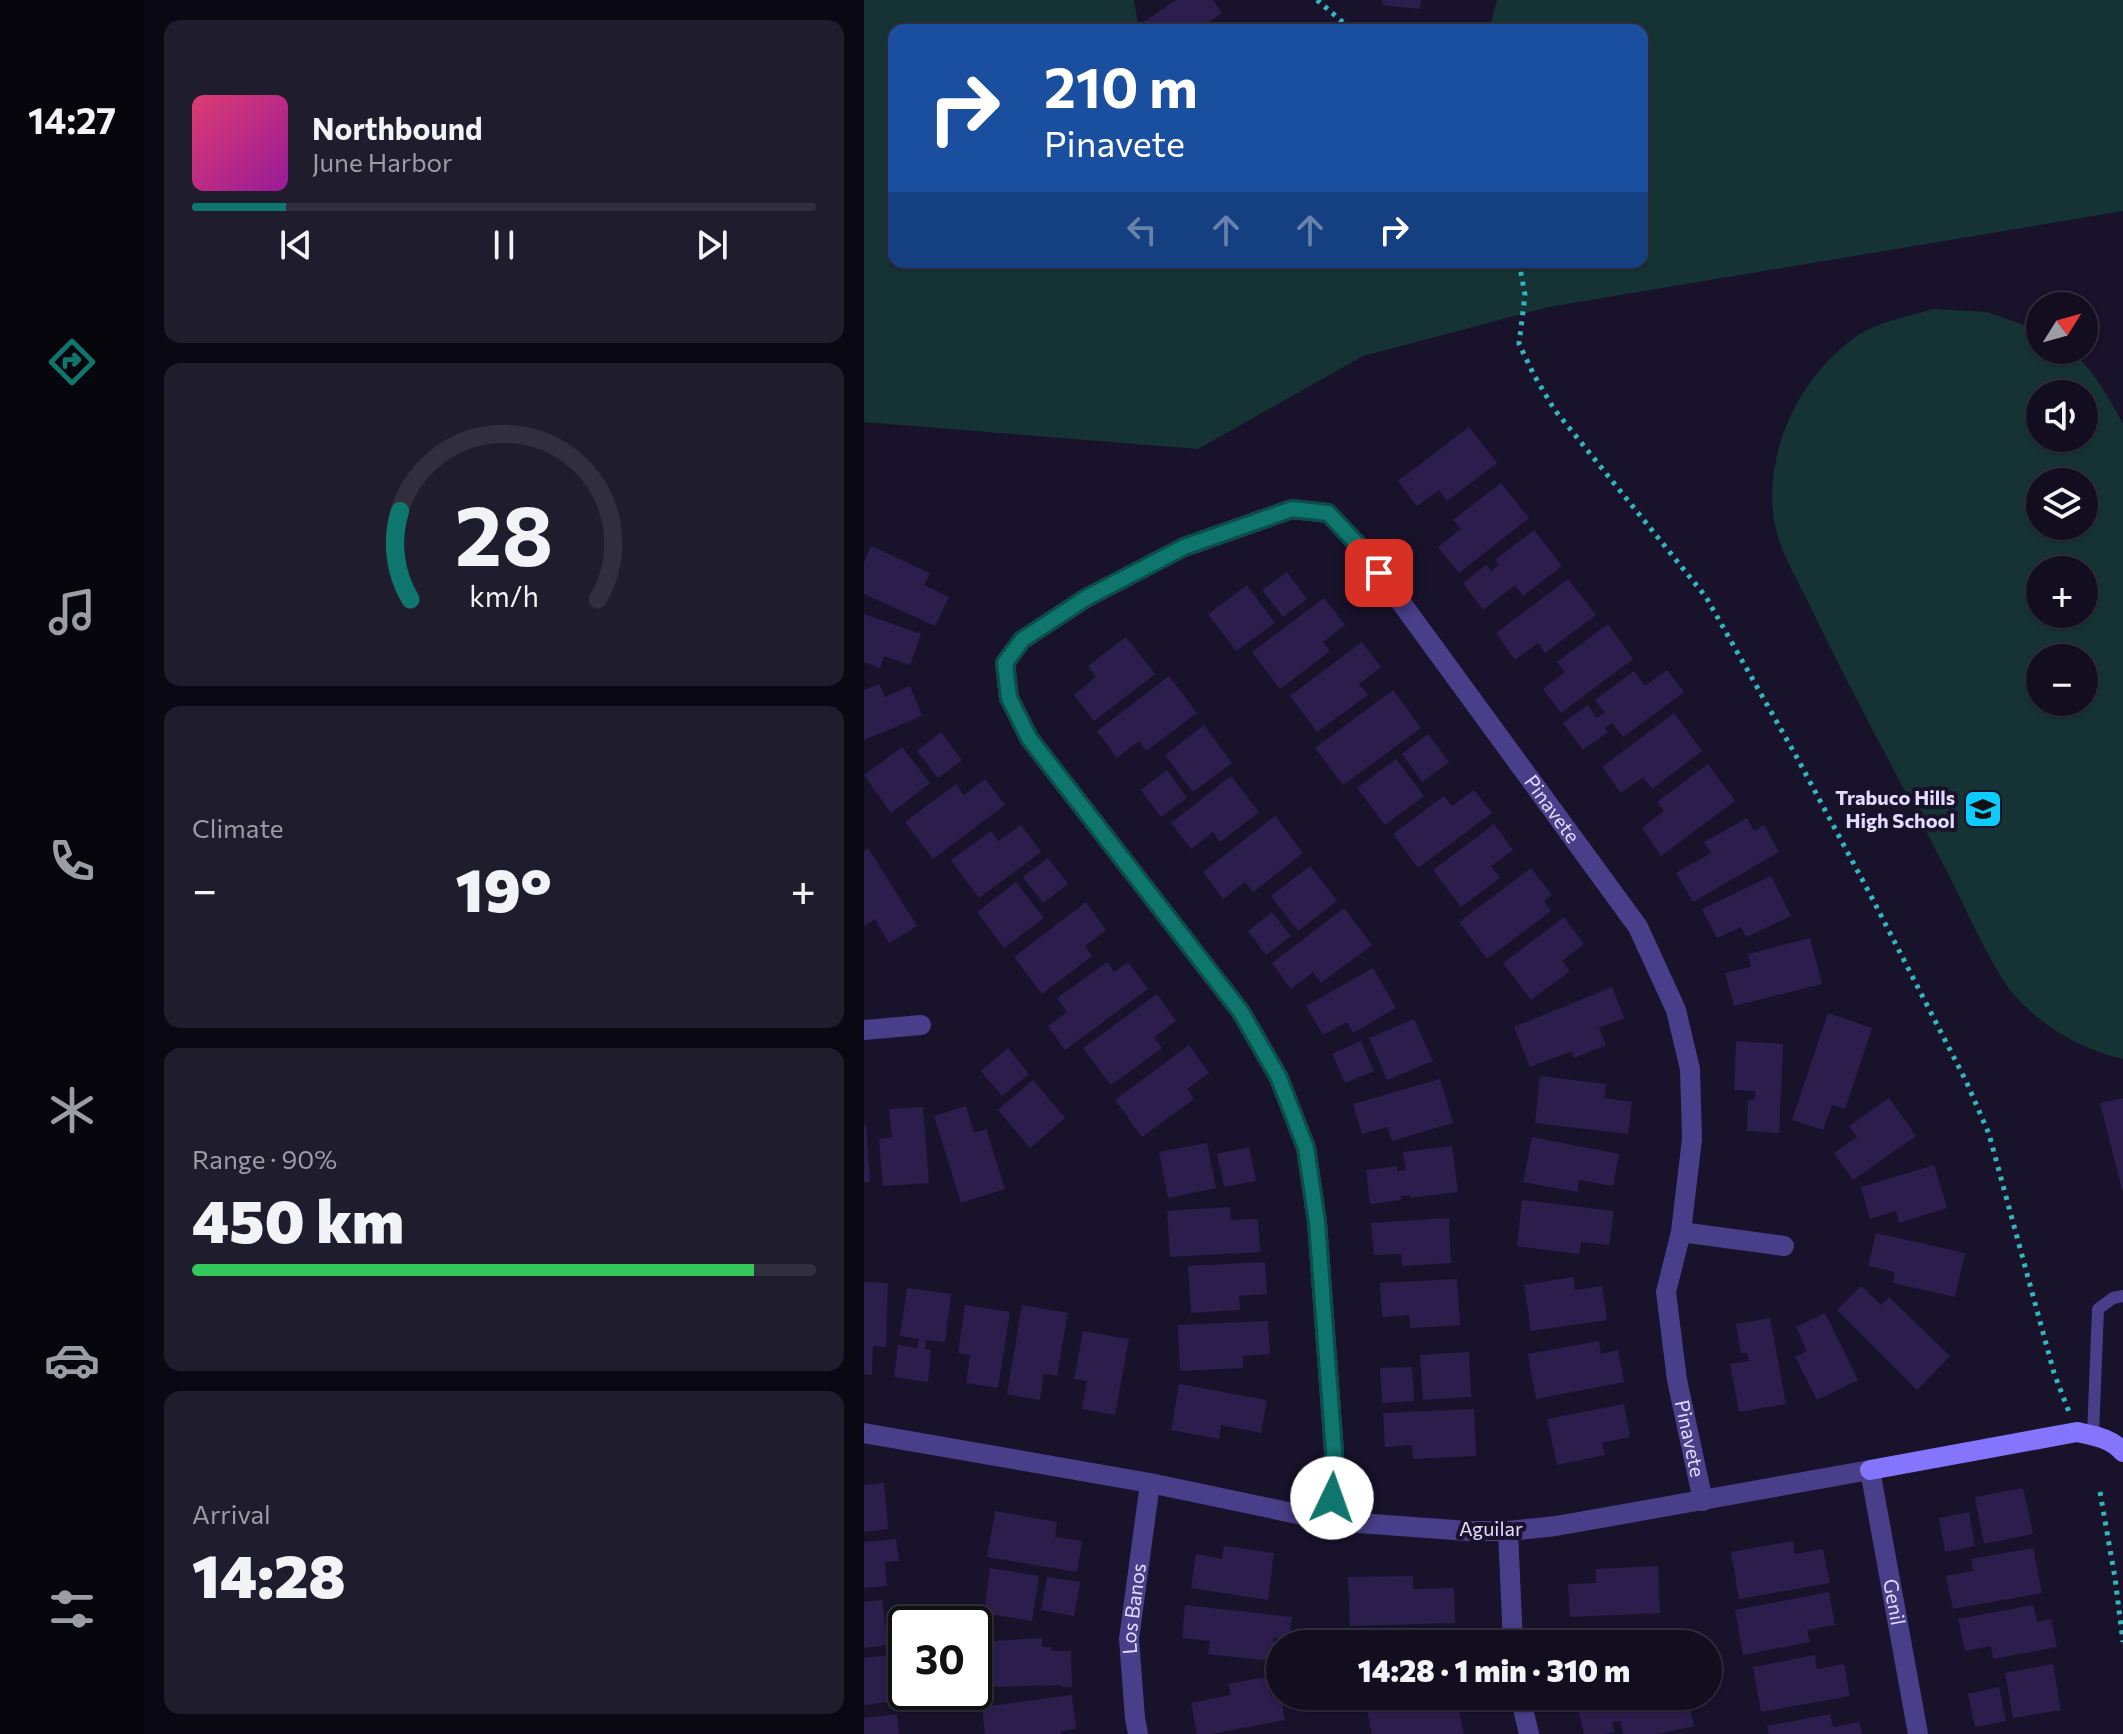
<!DOCTYPE html>
<meta charset="utf-8">
<style>
:root{--surface:#120e20;--page:#1f1c2d;--text:#f1f3f6;--muted:#9c9ca5;--line:#312e3e;--accent:#0f766e}
body{margin:0;font-family:Commissioner,sans-serif;background:var(--page);color:var(--text);height:100vh;display:flex;flex-direction:column;font-size:30px;white-space:nowrap}
*{box-sizing:border-box;margin:0}
p{font-size:26px;color:var(--muted)}
.icon{flex:none;width:44px;height:44px;fill:none;stroke:currentColor;stroke-width:2;stroke-linecap:round;stroke-linejoin:round}
.map{position:relative;flex:1;overflow:hidden}
.drawer{display:flex;flex-direction:column;gap:20px;padding:20px;background:#0a0812;width:720px}
.drawer>*{flex:none}
.top-card{position:absolute;left:24px;top:24px;width:760px;height:244px;border-radius:16px;box-shadow:0 2px 6px #0004,0 0 0 2px var(--line);background:#1a4fa0;color:#fff;overflow:hidden}
.needle{width:52px;rotate:53deg}
.buttons{position:absolute;left:1162px;top:292px;display:grid;gap:16px}
.buttons a{display:grid;place-items:center;width:72px;height:72px;border-radius:50%;background:var(--surface);box-shadow:0 2px 6px #0004,0 0 0 2px var(--line);font-size:40px}
.speed{position:absolute;left:24px;top:1606px;display:flex;gap:16px;font-size:40px;font-weight:700;text-align:center}
.speed>*{display:grid;place-content:center;width:104px;height:104px;border-radius:50%;background:var(--surface);box-shadow:0 2px 6px #0004,0 0 0 2px var(--line);line-height:1}
.speed .limit{border:4px solid #111;border-radius:12px;background:#fff;color:#111}
.pin{position:absolute;display:grid;place-items:center;width:68px;height:68px;color:#fff;margin:-34px;border-radius:16px;box-shadow:0 4px 12px #0006}
.me{position:absolute;width:88px;margin:-44px;rotate:3deg;stroke-linejoin:round;filter:drop-shadow(0 0 6px #0008)}
.turn{display:flex;align-items:center;gap:28px;height:168px;padding:0 24px;font-size:36px}
.turn .icon{width:104px;height:104px;stroke-width:2.5}
.turn b{display:block;font-size:56px;line-height:68px}
.lanes{display:flex;align-items:center;height:76px;padding:0 24px;background:#0003;justify-content:center;gap:40px;direction:ltr}
.lanes .off{opacity:.35}
.big{font-size:60px;font-weight:800;line-height:1.1}
.drawer .card{flex:1;display:flex;flex-direction:column;justify-content:center;gap:12px;min-width:0;padding:0 28px;border-radius:16px;background:var(--page)}
.drawer .dial{align-items:center;gap:0}
.dial svg{height:208px;overflow:visible;fill:none;stroke:var(--line);stroke-width:7;stroke-linecap:round;text-anchor:middle}
.dial text{fill:var(--text);stroke:none}
.song{display:flex;align-items:center;gap:24px}
.cover{width:96px;height:96px;border-radius:12px;background:linear-gradient(135deg,hsl(340 70% 55%),hsl(300 70% 35%))}
.played{height:8px;border-radius:4px;background:linear-gradient(90deg,var(--accent) 15%,var(--line) 15%)}
.keys{display:flex;justify-content:space-around;direction:ltr}
.heat{display:flex;justify-content:space-between;align-items:center;font-size:44px;direction:ltr}
.charge{height:12px;border-radius:6px;background:linear-gradient(90deg,#34c759 90%,var(--line) 0)}
.trip{position:absolute;left:402px;top:1630px;width:456px;height:80px;border-radius:40px;background:var(--surface);box-shadow:0 2px 6px #0004,0 0 0 2px var(--line);font-weight:800;line-height:80px;text-align:center}
main{display:flex;flex:1;min-height:0}
.tabs{display:flex;flex-direction:column;width:144px;justify-content:space-around;align-items:center;background:#07060d;color:var(--muted)}
.tabs .icon{width:56px;height:56px}
.tabs .on{color:var(--accent)}
.tabs b{font-size:36px;color:var(--text)}
.map>svg:first-child{display:block}
</style>
<main>
<nav class="tabs">
<b>14:27</b>
<svg class="icon on" aria-label="directions" viewBox="0 0 24 24"><path d="M12 3l9 9-9 9-9-9zM9 14v-3h6M13 9l2 2-2 2"/></svg>
<svg class="icon" aria-label="music" viewBox="0 0 24 24"><path d="M9 18V5l10-2v13"/><circle cx="6" cy="18" r="3"/><circle cx="16" cy="16" r="3"/></svg>
<svg class="icon" aria-label="phone" viewBox="0 0 24 24"><path d="M5 4h4l2 5-3 2q2 4 5 5l2-3 5 2v4C11 20 4 13 5 4z"/></svg>
<svg class="icon" aria-label="climate" viewBox="0 0 24 24"><path d="M12 3v18M4 7l16 10M4 17L20 7"/></svg>
<svg class="icon" aria-label="car" viewBox="0 0 24 24"><path d="M5 17H2v-5l4-1 3-4h7l3 4 3 1v5h-3M9 17h6M6 11h13"/><circle cx="7" cy="17" r="2"/><circle cx="17" cy="17" r="2"/></svg>
<svg class="icon" aria-label="filters" viewBox="0 0 24 24"><path d="M4 7h16M4 17h16"/><circle cx="9" cy="7" r="2"/><circle cx="15" cy="17" r="2"/></svg>
</nav>
<section class="drawer">
<div class="card">
<div class="song"><i class="cover"></i><div><b>Northbound</b><p>June Harbor</p></div></div>
<div class="played"></div>
<div class="keys"><svg class="icon" aria-label="previous" viewBox="0 0 24 24"><path d="M18 5L8 12l10 7zM5 5v14"/></svg><svg class="icon" aria-label="pause" viewBox="0 0 24 24"><path d="M8 5v14M16 5v14"/></svg><svg class="icon" aria-label="next" viewBox="0 0 24 24"><path d="M6 5l10 7-10 7zM19 5v14"/></svg></div>
</div>
<div class="card dial"><svg viewBox="0 0 100 80">
<path d="M14 69A42 42 0 1 1 86 69"/>
<path d="M14 69A42 42 0 0 1 10 35" stroke="#0f766e"/>
<text x="50" y="56" font-size="32" font-weight="700">28</text>
<text x="50" y="72" font-size="11">km/h</text>
</svg></div>
<div class="card"><p>Climate</p>
<div class="heat"><a>−</a><b class="big">19°</b><a>+</a></div>
</div>
<div class="card"><p>Range · 90%</p><b class="big">450 km</b><div class="charge"></div></div>
<div class="card"><p>Arrival</p><b class="big">14:28</b></div>
</section>
<div class="map">
<svg width="1259" height="1734" viewBox="0 0 1259 1734">
<rect width="100%" height="100%" fill="#18122b"/>
<!-- green -->
<g fill="#153335" fill-rule="evenodd">
<polygon points="0,0 270,0 275,30 30,30 30,262 778,262 778,30 625,30 633,0 1259,0 1259,211 685,307 499,356 334,449 0,422"/>
<path d="M1069 309 1123 312 1174 330 1176 331V350C1184 350 1194 348 1202 350 1221 354 1250 406 1259 424V1059C1218 1050 1179 1027 1151 996 1142 986 1135 973 1128 961 1110 929 1096 896 1079 864 1035 778 988 694 946 606 932 576 911 545 909 511 903 445 937 377 990 338 1012 322 1043 317 1069 309ZM1176 394H1220V438H1176ZM1176 482H1220V526H1176ZM1176 570H1220V614H1176ZM1176 658H1220V702H1176Z"/>
</g>
<!-- building -->
<g fill="#2c1e4c">
<polygon points="312,0 349,0 358,13 333,30 283,30 278,23"/>
<polygon points="518,0 557,0 556,9 518,5"/>
<polygon points="605,427 633,463 583,501 575,490 553,506 534,481"/>
<polygon points="637,483 665,518 595,573 574,547 597,529 589,520"/>
<polygon points="670,530 698,566 659,596 651,585 619,610 599,583 622,565 627,571 635,565 631,560"/>
<polygon points="7,546 66,573 60,585 85,597 71,626 0,594 0,563"/>
<polygon points="423,572 443,599 419,617 398,590"/>
<polygon points="704,579 732,615 681,653 674,643 651,660 632,633"/>
<polygon points="383,585 411,623 372,651 344,614"/>
<polygon points="460,598 481,625 459,642 466,651 416,689 388,652"/>
<polygon points="0,614 57,634 46,665 20,656 16,668 0,662"/>
<polygon points="744,624 769,659 697,713 679,689 701,672 693,662"/>
<polygon points="262,637 291,674 230,721 210,695 232,677 224,666"/>
<polygon points="498,642 517,667 495,684 504,695 453,732 426,696"/>
<polygon points="803,670 820,692 759,737 748,723 741,728 744,732 719,750 699,723 724,705 733,718 741,712 731,700 770,671 781,686"/>
<polygon points="305,676 333,713 282,751 275,741 253,758 233,731"/>
<polygon points="15,684 21,697 46,686 58,716 0,740 0,690"/>
<polygon points="529,690 557,728 479,785 451,748"/>
<polygon points="810,713 838,751 788,789 779,777 757,793 738,767"/>
<polygon points="340,725 368,763 329,792 301,755"/>
<polygon points="77,732 98,760 74,778 53,751"/>
<polygon points="564,734 585,762 558,782 538,754"/>
<polygon points="38,747 66,783 27,813 0,775"/>
<polygon points="532,759 560,796 521,825 493,788"/>
<polygon points="844,764 871,801 797,856 778,828 800,811 793,802"/>
<polygon points="303,770 323,798 297,817 277,790"/>
<polygon points="367,776 395,812 356,842 349,832 327,849 307,823"/>
<polygon points="121,779 141,805 69,859 41,822 92,784 100,795"/>
<polygon points="610,790 628,813 554,868 529,834 580,796 588,806"/>
<polygon points="411,816 439,853 389,892 381,882 359,899 339,872"/>
<polygon points="883,818 890,831 900,825 915,852 829,902 812,873 847,853 840,842"/>
<polygon points="630,824 649,850 627,866 636,878 597,907 569,870"/>
<polygon points="157,825 177,852 115,898 87,860 127,831 134,841"/>
<polygon points="4,848 53,926 25,943 11,919 0,926 0,851"/>
<polygon points="184,858 204,884 179,903 159,877"/>
<polygon points="446,866 473,901 434,931 407,896"/>
<polygon points="667,868 688,895 680,901 687,911 623,959 595,922"/>
<polygon points="907,876 927,916 882,937 877,927 853,938 838,909"/>
<polygon points="152,882 180,918 140,948 113,912"/>
<polygon points="222,902 242,930 221,946 228,956 178,994 150,957"/>
<polygon points="480,908 508,945 457,983 449,972 427,989 408,963"/>
<polygon points="408,912 427,936 402,955 384,931"/>
<polygon points="700,917 720,944 698,961 706,971 667,1000 639,963"/>
<polygon points="946,938 958,984 870,1006 861,973 887,967 884,954"/>
<polygon points="243,962 250,972 264,962 284,989 201,1050 184,1026 203,1012 193,998"/>
<polygon points="509,968 532,1008 489,1033 483,1022 459,1035 442,1006"/>
<polygon points="748,987 760,1018 735,1028 742,1045 710,1058 708,1051 666,1067 650,1027"/>
<polygon points="293,994 312,1021 290,1037 298,1048 247,1085 219,1048"/>
<polygon points="964,1013 1008,1028 981,1109 968,1105 959,1130 928,1120"/>
<polygon points="550,1019 569,1061 523,1080 505,1038"/>
<polygon points="497,1041 510,1071 481,1083 468,1054"/>
<polygon points="872,1041 919,1044 915,1133 883,1131 884,1100 891,1100 891,1091 870,1090"/>
<polygon points="325,1045 345,1073 323,1089 330,1099 278,1137 251,1100"/>
<polygon points="144,1048 165,1074 138,1096 117,1071"/>
<polygon points="676,1076 742,1084 740,1098 768,1102 764,1134 671,1123"/>
<polygon points="576,1079 589,1123 528,1141 523,1127 498,1134 489,1104"/>
<polygon points="169,1080 201,1118 166,1148 134,1110"/>
<polygon points="1025,1098 1052,1136 989,1180 970,1153 993,1137 985,1126"/>
<polygon points="1259,1098 1259,1190 1258,1190 1236,1103"/>
<polygon points="102,1106 110,1133 122,1129 141,1189 97,1203 70,1116"/>
<polygon points="59,1107 65,1183 19,1186 15,1139 28,1137 25,1109"/>
<polygon points="0,1125 2,1125 6,1182 0,1182"/>
<polygon points="668,1137 755,1154 749,1186 715,1180 713,1192 659,1182"/>
<polygon points="343,1143 352,1188 304,1198 295,1152"/>
<polygon points="588,1146 594,1192 546,1198 546,1195 537,1196 537,1200 506,1204 502,1170 533,1166 533,1171 542,1170 539,1152"/>
<polygon points="385,1147 392,1181 360,1187 353,1154"/>
<polygon points="1070,1165 1083,1208 1035,1223 1032,1211 1006,1219 997,1187"/>
<polygon points="658,1200 750,1211 745,1245 717,1242 715,1254 653,1246"/>
<polygon points="366,1207 367,1220 394,1219 396,1252 306,1257 303,1211"/>
<polygon points="585,1218 587,1263 538,1266 537,1254 510,1255 507,1223"/>
<polygon points="1012,1233 1101,1253 1091,1297 1029,1283 1031,1272 1004,1266"/>
<polygon points="401,1262 403,1294 375,1296 376,1310 327,1313 324,1266"/>
<polygon points="709,1277 711,1290 738,1286 743,1320 667,1331 660,1285"/>
<polygon points="593,1279 596,1325 546,1328 545,1315 518,1317 516,1283"/>
<polygon points="0,1282 24,1283 22,1347 9,1346 8,1375 0,1374"/>
<polygon points="997,1286 1017,1305 1025,1297 1086,1356 1053,1390 973,1310"/>
<polygon points="43,1288 87,1294 81,1342 62,1340 61,1349 67,1350 64,1382 30,1377 34,1345 53,1348 55,1339 36,1336"/>
<polygon points="101,1305 146,1312 134,1388 102,1383 106,1355 94,1353"/>
<polygon points="158,1305 204,1313 193,1376 180,1374 176,1400 143,1394"/>
<polygon points="961,1313 994,1380 953,1400 931,1357 943,1351 932,1327"/>
<polygon points="906,1318 922,1404 875,1412 866,1364 885,1361 883,1353 877,1353 872,1324"/>
<polygon points="404,1321 406,1354 379,1356 379,1368 316,1371 314,1325"/>
<polygon points="219,1331 265,1339 251,1415 218,1409 223,1381 210,1379"/>
<polygon points="735,1341 737,1354 754,1350 760,1382 672,1399 664,1354"/>
<polygon points="605,1352 607,1397 559,1400 556,1355"/>
<polygon points="548,1367 550,1401 518,1403 516,1368"/>
<polygon points="315,1384 403,1400 397,1433 357,1425 355,1439 307,1430"/>
<polygon points="760,1404 766,1437 738,1443 741,1455 693,1465 683,1419"/>
<polygon points="610,1409 612,1456 549,1459 548,1445 521,1447 519,1413"/>
<polygon points="20,1483 24,1529 0,1532 0,1485"/>
<polygon points="1159,1488 1169,1534 1120,1544 1111,1497"/>
<polygon points="131,1511 193,1522 191,1537 218,1541 213,1572 123,1557"/>
<polygon points="1105,1512 1111,1546 1081,1552 1075,1518"/>
<polygon points="32,1539 35,1561 21,1562 23,1586 0,1588 0,1542"/>
<polygon points="929,1541 931,1554 959,1549 966,1583 875,1599 867,1552"/>
<polygon points="360,1546 410,1553 404,1600 327,1588 332,1554 358,1559"/>
<polygon points="1169,1548 1178,1593 1089,1609 1082,1576 1109,1571 1107,1559"/>
<polygon points="794,1566 796,1613 706,1617 704,1584 732,1583 732,1569"/>
<polygon points="126,1568 175,1576 168,1621 120,1613"/>
<polygon points="549,1576 549,1589 590,1588 591,1623 486,1626 484,1577"/>
<polygon points="183,1577 216,1582 210,1616 177,1610"/>
<polygon points="965,1592 971,1625 943,1630 946,1642 879,1655 871,1610"/>
<polygon points="18,1600 24,1645 0,1648 0,1602"/>
<polygon points="321,1605 428,1617 425,1640 410,1638 408,1661 344,1654 346,1641 318,1638"/>
<polygon points="1169,1605 1173,1622 1187,1619 1193,1647 1129,1659 1127,1646 1101,1651 1094,1619"/>
<polygon points="780,1631 784,1644 729,1644 729,1643"/>
<polygon points="591,1632 592,1644 501,1644 500,1636"/>
<polygon points="110,1634 128,1634 128,1641 178,1638 178,1647 187,1647 188,1651 207,1651 208,1687 197,1687 197,1685 130,1687 130,1663 110,1664"/>
<polygon points="35,1654 41,1700 0,1705 0,1658"/>
<polygon points="951,1655 953,1669 980,1664 986,1696 897,1712 889,1667"/>
<polygon points="1189,1664 1197,1710 1149,1718 1141,1673"/>
<polygon points="413,1675 421,1720 347,1734 333,1734 327,1703 367,1695 364,1684"/>
<polygon points="1135,1687 1142,1721 1111,1727 1104,1694"/>
<polygon points="208,1695 212,1729 197,1731 197,1734 121,1734 118,1707"/>
<polygon points="563,1696 567,1708 593,1702 600,1734 508,1734 503,1709"/>
<polygon points="752,1696 802,1696 804,1702 823,1697 830,1726 794,1734 759,1734 756,1721 748,1722 751,1732 740,1734 720,1734 713,1705"/>
<polygon points="33,1714 35,1734 0,1734 0,1718"/>
<polygon points="966,1714 969,1727 995,1722 998,1734 905,1734 903,1726"/>
</g>
<g fill="none" stroke-linecap="round" stroke-linejoin="round">
<!-- path -->
<g stroke="#33b7bc" stroke-width="5" stroke-dasharray="4 6" stroke-linecap="butt">
<polyline points="453,0 488,30"/>
<path d="M449 262C470 267 494 269 515 262"/>
<polyline points="655,262 661,295 655,344 670,375 690,409 842,597 931,754 1007,896 1102,1081 1125,1134 1190,1373 1205,1412"/>
<polyline points="1236,1492 1251,1578 1259,1642"/>
</g>
<!-- lane -->
<polyline stroke="#483e89" stroke-width="12" points="1229,1435 1234,1309 1249,1298 1259,1296"/>
<!-- street -->
<g stroke="#483e89" stroke-width="20">
<polyline points="0,1030 57,1025"/>
<polyline points="817,1232 920,1246"/>
<path id="s1" d="M0 1433 286 1483 467 1521 604 1531H644L692 1526 1006 1470 1054 1734"/>
<path id="s2" d="M467 1521 470 1452 453 1222 442 1148 415 1078 377 1012 165 738 145 698 141 663 158 640 222 598 320 547 428 509 464 513 498 549 774 927 812 1010 826 1069 828 1139 817 1232 802 1292 813 1380 839 1501"/>
<polyline points="644,1531 649,1644"/>
<polyline points="656,1696 665,1734"/>
<path id="s3" d="M274 1734 271 1718 265 1639 286 1483"/>
</g>
<!-- secondary -->
<path stroke="#8575fd" stroke-width="20" d="M1006 1470 1213 1432C1231 1436 1247 1438 1259 1452"/>
</g>
<g fill="none" stroke-linecap="round" stroke-linejoin="round">
<defs>
<polyline id="route" points="468,1498 470,1452 453,1222 442,1148 415,1078 377,1012 165,738 145,698 141,663 158,640 222,598 320,547 428,509 464,513 498,549 515,573"/>
</defs>
<!-- route casing -->
<use href="#route" stroke="#0a4d48" stroke-width="20"/>
<!-- route -->
<use href="#route" stroke="#0f766e" stroke-width="14"/>
</g>
<!-- icons -->
<defs>
<symbol id="school-square" viewBox="-11 -11 22 22"><rect x="-9" y="-9" width="18" height="18" rx="4" fill="#0cccfb" stroke="#18122b"/><path d="M0-5L7-2L0 1L-7-2ZM-4 1L0 2.5L4 1V4Q0 6-4 4Z" fill="#111"/></symbol>
</defs>
<g fill-rule="evenodd">
<use href="#school-square" x="1097" y="787" width="44" height="44"/>
</g>
<g text-anchor="middle" stroke-width="8" stroke-linejoin="round" paint-order="stroke">
<!-- poi labels -->
<g font-size="20" font-weight="bold" fill="#e3dcfe" stroke="#18122b" text-anchor="end">
<text x="1091" y="805">Trabuco Hills<tspan x="1091" dy="23">High School</tspan></text>
</g>
<!-- street labels -->
<g font-size="20" fill="#e3dcfe" stroke="#18122b">
<text dy="7" stroke="none"><textPath href="#s2" startOffset="1690">Pinavete</textPath></text>
<text dy="7" stroke="none"><textPath href="#s2" startOffset="2362">Pinavete</textPath></text>
<text x="627" y="1536">Aguilar</text>
<text dy="7" stroke="none"><textPath href="#s1" startOffset="1154">Genil</textPath></text>
<text dy="7" stroke="none"><textPath href="#s3" startOffset="126">Los Banos</textPath></text>
</g>
</g>
</svg>
<div class="buttons">
<a><svg class="needle" viewBox="-14 -14 28 28"><path d="M0-13l5 13h-10z" fill="#e53935"/><path d="M0 13l5-13h-10z" fill="#9c9ca5"/></svg></a>
<a><svg class="icon" aria-label="sound" viewBox="0 0 24 24"><path d="M4 9h4l5-4v14l-5-4H4zM17 9q2 3 0 6"/></svg></a>
<a><svg class="icon" aria-label="layers" viewBox="0 0 24 24"><path d="M12 4l9 5-9 5-9-5zM3 14l9 5 9-5"/></svg></a>
<a>+</a>
<a>−</a>
</div>
<div class="speed"><div class="limit">30</div></div>
<div class="pin" style="left:515px;top:573px;background:#d93025"><svg class="icon" aria-label="arrive" viewBox="0 0 24 24"><path d="M6 21V4h12l-3 4 3 4H6"/></svg></div>
<svg class="me" style="left:468px;top:1498px" viewBox="-20 -20 40 40"><circle r="19" fill="#fff"/><path d="M0-13L10 11 0 6-10 11z" fill="#0f766e"/></svg>
<div class="trip">14:28 · 1 min · 310 m</div>
<div class="top-card">
<div class="turn"><svg class="icon" aria-label="right" viewBox="0 0 24 24"><path d="M7 20v-9h11M14 6l5 5-5 5"/></svg><div><b>210 m</b>Pinavete</div></div>
<div class="lanes"><svg class="icon off" aria-label="left" viewBox="0 0 24 24"><path d="M17 20v-9H6M10 6l-5 5 5 5"/></svg><svg class="icon off" aria-label="ahead" viewBox="0 0 24 24"><path d="M12 20V5M6 11l6-6 6 6"/></svg><svg class="icon off" aria-label="ahead" viewBox="0 0 24 24"><path d="M12 20V5M6 11l6-6 6 6"/></svg><svg class="icon" aria-label="right" viewBox="0 0 24 24"><path d="M7 20v-9h11M14 6l5 5-5 5"/></svg></div>
</div>
</div>
</main>
